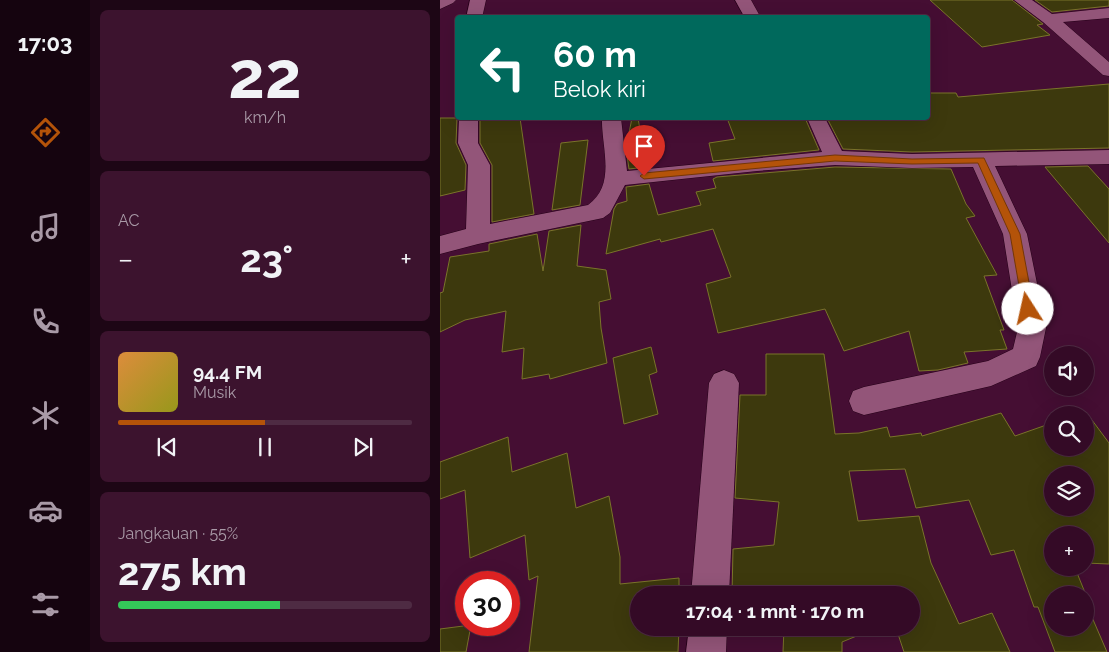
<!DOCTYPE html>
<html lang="id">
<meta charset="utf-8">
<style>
:root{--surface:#340a26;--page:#3c132e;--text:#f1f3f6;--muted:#a99aa7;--line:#4e2b43;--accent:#b45309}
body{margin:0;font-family:Raleway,sans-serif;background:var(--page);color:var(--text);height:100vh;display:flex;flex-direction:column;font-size:19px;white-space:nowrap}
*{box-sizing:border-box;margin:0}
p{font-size:16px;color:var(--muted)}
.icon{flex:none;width:28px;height:28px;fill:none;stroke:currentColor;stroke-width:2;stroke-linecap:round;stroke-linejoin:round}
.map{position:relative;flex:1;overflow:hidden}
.sheet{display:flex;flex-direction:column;gap:10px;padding:10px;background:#1d0615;width:350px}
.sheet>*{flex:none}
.top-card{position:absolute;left:15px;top:15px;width:475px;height:105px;border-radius:5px;box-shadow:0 5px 20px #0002,0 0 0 1px var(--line);background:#00695c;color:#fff;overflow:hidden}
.tools{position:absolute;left:604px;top:346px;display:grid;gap:10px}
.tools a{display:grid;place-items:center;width:50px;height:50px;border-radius:50%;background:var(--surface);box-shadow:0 5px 20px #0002,0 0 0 1px var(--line);font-size:25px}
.speed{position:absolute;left:15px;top:571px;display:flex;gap:10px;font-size:25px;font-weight:700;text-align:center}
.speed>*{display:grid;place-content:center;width:65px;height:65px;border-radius:50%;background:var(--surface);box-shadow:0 5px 20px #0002,0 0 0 1px var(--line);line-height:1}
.speed .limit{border:8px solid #d22;background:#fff;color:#111}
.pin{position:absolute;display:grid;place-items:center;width:42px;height:42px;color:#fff;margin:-51px -21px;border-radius:50% 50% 50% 0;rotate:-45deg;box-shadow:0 0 5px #0007}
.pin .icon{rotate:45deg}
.me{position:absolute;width:55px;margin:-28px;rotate:350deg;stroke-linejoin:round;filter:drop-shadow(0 0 4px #0008)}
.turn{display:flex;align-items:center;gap:18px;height:105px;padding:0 15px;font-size:22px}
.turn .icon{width:65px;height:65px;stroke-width:2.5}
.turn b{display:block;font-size:35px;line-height:42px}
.big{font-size:38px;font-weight:700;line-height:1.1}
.sheet .widget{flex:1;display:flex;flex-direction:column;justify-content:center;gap:8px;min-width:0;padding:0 18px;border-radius:8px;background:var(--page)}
.sheet .dial{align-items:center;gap:0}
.dial b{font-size:65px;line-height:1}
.song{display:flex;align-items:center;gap:15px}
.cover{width:60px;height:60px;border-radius:8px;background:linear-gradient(135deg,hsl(30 70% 55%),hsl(60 70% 35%))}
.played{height:5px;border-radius:2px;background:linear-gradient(90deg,var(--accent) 50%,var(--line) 50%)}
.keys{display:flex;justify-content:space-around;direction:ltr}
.heat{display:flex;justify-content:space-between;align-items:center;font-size:28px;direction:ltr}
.charge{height:8px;border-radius:4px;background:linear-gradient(90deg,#34c759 55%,var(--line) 0)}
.trip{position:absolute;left:190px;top:586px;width:290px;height:50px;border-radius:25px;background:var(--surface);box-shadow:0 5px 20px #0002,0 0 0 1px var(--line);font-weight:700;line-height:50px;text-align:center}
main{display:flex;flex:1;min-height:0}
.tabs{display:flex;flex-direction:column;width:90px;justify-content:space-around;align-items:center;background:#15040f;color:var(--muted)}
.tabs .icon{width:35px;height:35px}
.tabs .current{color:var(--accent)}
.tabs b{font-size:22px;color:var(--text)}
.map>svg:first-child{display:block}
</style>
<main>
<nav class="tabs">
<b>17:03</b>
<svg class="icon current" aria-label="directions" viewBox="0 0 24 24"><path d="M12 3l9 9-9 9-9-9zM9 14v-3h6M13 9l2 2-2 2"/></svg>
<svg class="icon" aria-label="music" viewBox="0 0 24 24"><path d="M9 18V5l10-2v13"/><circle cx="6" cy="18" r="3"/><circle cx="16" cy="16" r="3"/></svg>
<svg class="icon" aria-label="phone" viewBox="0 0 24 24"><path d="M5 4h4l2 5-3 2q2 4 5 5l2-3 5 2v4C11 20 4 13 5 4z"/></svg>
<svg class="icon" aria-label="climate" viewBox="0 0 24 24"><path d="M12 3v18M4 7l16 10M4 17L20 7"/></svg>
<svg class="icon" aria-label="car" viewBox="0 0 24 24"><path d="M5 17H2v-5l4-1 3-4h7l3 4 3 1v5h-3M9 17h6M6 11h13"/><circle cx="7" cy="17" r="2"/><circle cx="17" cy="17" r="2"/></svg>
<svg class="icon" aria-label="filters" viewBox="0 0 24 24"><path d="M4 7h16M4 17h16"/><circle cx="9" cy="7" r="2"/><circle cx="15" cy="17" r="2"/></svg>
</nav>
<section class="sheet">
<div class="widget dial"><b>22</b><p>km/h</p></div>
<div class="widget"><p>AC</p>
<div class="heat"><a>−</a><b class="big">23°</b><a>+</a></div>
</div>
<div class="widget">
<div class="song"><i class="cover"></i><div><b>94.4 FM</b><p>Musik</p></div></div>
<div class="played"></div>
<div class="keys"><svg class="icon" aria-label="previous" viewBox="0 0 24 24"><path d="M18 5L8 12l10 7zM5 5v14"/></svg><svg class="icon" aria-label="pause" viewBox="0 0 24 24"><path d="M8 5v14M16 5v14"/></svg><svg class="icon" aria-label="next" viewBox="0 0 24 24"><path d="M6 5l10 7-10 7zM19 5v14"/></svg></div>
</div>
<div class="widget"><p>Jangkauan · 55%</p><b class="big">275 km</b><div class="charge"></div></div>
</section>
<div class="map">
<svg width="669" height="652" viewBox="0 0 669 652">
<rect width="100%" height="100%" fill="#450e33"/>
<!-- building -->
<g fill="#3d390d" stroke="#7a742a" fill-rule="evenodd">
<polygon points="490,0 572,0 603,24 597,25 610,35 542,47"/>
<polygon points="595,0 669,0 669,6 612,12"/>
<polygon points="669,84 669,148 472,152 403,149 387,118 488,118 488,93 516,93 518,97"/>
<polygon points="0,118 17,118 16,143 26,165 25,190 0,196"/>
<polygon points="40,118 80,118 94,214 52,222 52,165 40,143"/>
<polygon points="192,118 198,118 206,167 189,169 186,148"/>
<polygon points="287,118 365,118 379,150 273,161 269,143 295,139"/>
<polygon points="148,140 140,205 112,210 121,143"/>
<polygon points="648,166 669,189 669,243 605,167"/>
<polygon points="395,167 511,169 526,204 535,216 526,218 557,275 544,276 564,330 560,330 567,349 524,352 528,363 498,370 479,371 469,331 404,351 385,309 278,333 266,284 291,277 273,229 221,242 220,239 166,254 174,209 177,204 187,201 186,187 209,184 218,215 261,205 256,192 276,188 273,179 277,177"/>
<polygon points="141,225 137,266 166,270 171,299 159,302 161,328 167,363 110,379 109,374 82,379 84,348 62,352 66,311 25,320 0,332 0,293 3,292 10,257 49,251 49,244 97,234 103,271 109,231"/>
<polygon points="211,347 217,372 209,375 218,414 184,424 173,358"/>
<path d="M326 354H384L395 434 419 433 447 427 450 437 481 433 482 436 561 413 575 436 612 423V448H645V415H637L646 412 669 443V564L645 563V535H612V568H635L648 600 645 601 667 652H615L598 607H594L574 550 551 555 529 500 476 508 465 469 409 471 418 521 479 516 491 563 519 624 552 613 570 652H464L456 628H471V595H292L293 549 334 545 339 502 295 498 300 395H326ZM612 475H645V508H612ZM612 595H645V628H612Z"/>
<polygon points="68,437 72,472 127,453 136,508 169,496 180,557 180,584 239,578 239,595 199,595 199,628 239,628 238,652 89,652 98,576 89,580 85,535 30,558 25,490 0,499 0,462"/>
<polygon points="31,625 26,652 0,652 0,629"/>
<polygon points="344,628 436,628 402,642 402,652 343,652"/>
</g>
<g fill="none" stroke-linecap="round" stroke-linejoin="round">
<defs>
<g id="minor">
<polygon points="0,0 16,0 13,3 0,9"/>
<polygon points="30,0 46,0 42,18 26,18"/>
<polygon points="295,0 311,0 321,18 305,18"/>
<polygon points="574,0 592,0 612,14 669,8 669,18 623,22 669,62 669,76 663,75 603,22"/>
<path d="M19 118H38V143L50 165V224L148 205C177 185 161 146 162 118H181L187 171 382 152 367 118H385L402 151 472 154 669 150V164L555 166 587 234 606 328 600 357 596 366 551 386 424 415 413 411 409 401 413 391 424 387 548 361 573 349 578 328 563 234 533 167 472 168 395 165 317 171 185 185 170 213 163 218 38 244 0 254V236L26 229 28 165 18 143Z"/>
<polygon points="284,370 294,374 299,383 289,595 251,595 269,383 274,374"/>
<polygon points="249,628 287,628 286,652 246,652"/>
</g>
</defs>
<!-- minor casing -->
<use href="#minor" stroke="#250018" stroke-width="1"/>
<!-- minor -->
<use href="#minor" fill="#935579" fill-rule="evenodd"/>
</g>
<!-- route -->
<polygon fill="#b45309" stroke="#753606" points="395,155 472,159 544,158 580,234 594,309 592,312 585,312 583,309 570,234 538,163 472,164 395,161 204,179 200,176 204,173"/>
</svg>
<div class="tools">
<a><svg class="icon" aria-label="sound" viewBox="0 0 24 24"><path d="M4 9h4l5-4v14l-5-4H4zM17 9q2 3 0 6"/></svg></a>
<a><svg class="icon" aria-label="search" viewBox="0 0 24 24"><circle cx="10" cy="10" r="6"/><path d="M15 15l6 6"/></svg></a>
<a><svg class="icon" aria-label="layers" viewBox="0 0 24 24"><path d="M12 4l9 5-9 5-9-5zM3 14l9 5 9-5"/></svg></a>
<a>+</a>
<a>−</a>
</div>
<div class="speed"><div class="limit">30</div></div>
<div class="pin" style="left:204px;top:176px;background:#d93025"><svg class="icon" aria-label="arrive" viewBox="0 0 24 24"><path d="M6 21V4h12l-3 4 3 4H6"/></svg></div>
<svg class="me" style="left:588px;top:309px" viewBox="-20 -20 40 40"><circle r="19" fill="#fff"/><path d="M0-13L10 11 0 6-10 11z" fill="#b45309"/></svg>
<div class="trip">17:04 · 1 mnt · 170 m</div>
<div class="top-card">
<div class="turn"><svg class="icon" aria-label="left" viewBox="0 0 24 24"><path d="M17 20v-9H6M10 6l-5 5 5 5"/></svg><div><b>60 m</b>Belok kiri</div></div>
</div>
</div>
</main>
